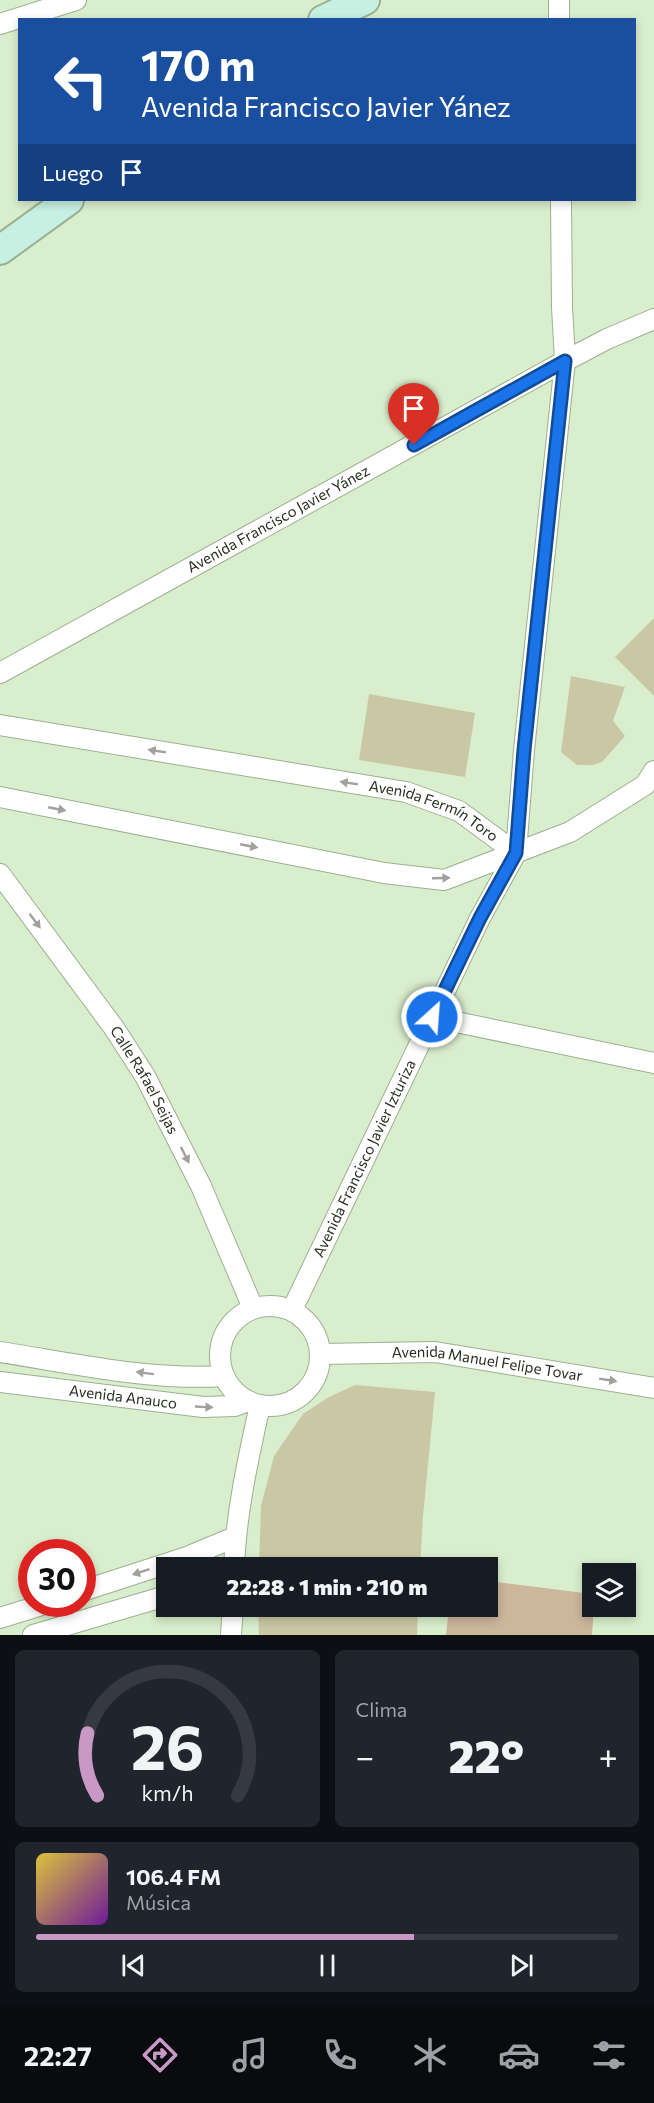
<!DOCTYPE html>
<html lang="es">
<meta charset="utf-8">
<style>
:root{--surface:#171b24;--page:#20242c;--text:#f1f3f6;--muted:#9ea1a6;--line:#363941;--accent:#c998c4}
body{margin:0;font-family:Commissioner,sans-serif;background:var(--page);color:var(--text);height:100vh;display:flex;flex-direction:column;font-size:22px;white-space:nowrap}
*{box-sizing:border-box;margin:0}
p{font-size:20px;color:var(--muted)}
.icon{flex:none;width:33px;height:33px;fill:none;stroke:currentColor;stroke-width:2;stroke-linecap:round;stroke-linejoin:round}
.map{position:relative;height:1635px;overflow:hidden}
.side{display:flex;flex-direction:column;gap:15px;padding:15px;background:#0d0f14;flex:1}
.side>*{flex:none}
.banner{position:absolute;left:18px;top:18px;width:618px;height:183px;border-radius:0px;box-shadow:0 3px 9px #0003;background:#1a4fa0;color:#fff;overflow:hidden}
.buttons{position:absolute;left:582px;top:1563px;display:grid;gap:12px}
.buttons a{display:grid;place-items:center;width:54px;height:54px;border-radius:0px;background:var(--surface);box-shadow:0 3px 9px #0003;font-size:30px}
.speed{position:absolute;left:18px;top:1539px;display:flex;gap:12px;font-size:30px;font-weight:700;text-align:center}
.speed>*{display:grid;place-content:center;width:78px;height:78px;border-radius:50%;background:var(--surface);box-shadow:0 3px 9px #0003;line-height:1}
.speed .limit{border:9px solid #d22;background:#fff;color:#111}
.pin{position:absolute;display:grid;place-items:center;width:51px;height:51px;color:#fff;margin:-62px -26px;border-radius:50% 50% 50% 0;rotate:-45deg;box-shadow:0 0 6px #0007}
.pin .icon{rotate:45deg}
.me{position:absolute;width:66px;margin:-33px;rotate:26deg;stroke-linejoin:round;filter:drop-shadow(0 0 4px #0008)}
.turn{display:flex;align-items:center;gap:21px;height:126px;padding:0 24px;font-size:27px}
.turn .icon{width:78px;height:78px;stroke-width:2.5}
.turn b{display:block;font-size:42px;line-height:51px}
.then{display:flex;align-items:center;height:57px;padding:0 24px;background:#0003;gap:12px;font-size:22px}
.big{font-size:45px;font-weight:800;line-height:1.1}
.side .widget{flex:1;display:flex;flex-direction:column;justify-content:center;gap:9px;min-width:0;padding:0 21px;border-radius:9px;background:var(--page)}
.side .dial{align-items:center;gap:0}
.dial svg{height:156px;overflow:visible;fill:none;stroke:var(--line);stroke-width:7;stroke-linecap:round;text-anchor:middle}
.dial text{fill:var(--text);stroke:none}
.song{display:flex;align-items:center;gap:18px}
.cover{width:72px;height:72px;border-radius:9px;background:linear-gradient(135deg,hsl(50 70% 55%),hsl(280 70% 35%))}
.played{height:6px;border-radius:3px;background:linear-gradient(90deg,var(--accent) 65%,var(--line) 65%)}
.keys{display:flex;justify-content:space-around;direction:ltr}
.heat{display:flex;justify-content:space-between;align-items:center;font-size:33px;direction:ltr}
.side .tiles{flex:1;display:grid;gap:15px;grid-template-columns:1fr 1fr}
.widget:last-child{grid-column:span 2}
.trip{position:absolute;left:156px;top:1557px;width:342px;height:60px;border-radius:0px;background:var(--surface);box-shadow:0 3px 9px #0003;font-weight:800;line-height:60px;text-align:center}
.dock{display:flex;height:96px;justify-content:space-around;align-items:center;background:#090b0e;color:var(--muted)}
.dock .icon{width:42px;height:42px}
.dock .active{color:var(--accent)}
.dock b{font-size:27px;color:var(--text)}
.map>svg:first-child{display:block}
</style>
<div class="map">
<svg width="654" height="1635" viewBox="0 0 654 1635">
<rect width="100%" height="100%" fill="#d9eecd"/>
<!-- green -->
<polygon fill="#ccb69c" points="488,1581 592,1594 592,1606 594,1607 592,1635 446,1635 449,1607 488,1606"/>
<!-- building -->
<g fill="#cac7a4">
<polygon points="654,618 654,696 615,657"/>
<polygon points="571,676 625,687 613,721 625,736 602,762 593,765 577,765 561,752"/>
<polygon points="369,694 475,713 465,777 359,760"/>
<polygon points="355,1385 435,1392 423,1516 420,1568 259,1568 261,1506 274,1456 303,1414 329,1397"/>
<polygon points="258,1606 418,1606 417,1635 259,1635"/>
</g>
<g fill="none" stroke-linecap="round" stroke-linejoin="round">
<defs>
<g id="street">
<polyline points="559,0 559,20"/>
<polyline points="0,24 76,0"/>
<path id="s1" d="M0 673 565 361 607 339 654 319"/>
<path id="s2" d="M0 725 406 792 459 811 516 853"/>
<polyline points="0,797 384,873 444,880 570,832 645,785 654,771"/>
<path id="s3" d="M0 874 114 1028 145 1076 201 1186 253 1308"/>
<polyline points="432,1017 654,1063"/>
<circle cx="270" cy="1356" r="50"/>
<path id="s4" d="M292 1310 480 918 516 853 524 750 565 361 562 307 561 200"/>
<path d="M0 1352C72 1363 151 1381 224 1376"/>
<path id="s5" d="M320 1354 435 1352 654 1388"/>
<path id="s6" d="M0 1382 203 1407 235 1406 248 1401"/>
<path d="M234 1568C236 1513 248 1459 260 1405"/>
<polyline points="82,1591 187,1557 235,1537"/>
<polyline points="0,1618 45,1604"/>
<polyline points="33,1635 166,1596"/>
<polyline points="231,1635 233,1606"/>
</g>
<g id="secondary">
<polyline points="323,20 365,0"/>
<polyline points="0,250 69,200"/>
</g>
</defs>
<!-- street casing -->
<use href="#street" stroke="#9cb091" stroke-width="22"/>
<!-- secondary casing -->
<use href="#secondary" stroke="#9cb091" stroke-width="32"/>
<!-- street -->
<use href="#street" stroke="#fff" stroke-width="20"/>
<!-- secondary -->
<use href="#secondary" stroke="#c5f0e2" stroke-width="28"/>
</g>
<!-- one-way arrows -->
<defs><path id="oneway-solid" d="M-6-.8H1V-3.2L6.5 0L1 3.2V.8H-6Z" transform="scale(1.5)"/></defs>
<g fill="#9ea19c">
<use href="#oneway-solid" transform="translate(157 751) rotate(-171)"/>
<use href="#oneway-solid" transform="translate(349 783) rotate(-171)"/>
<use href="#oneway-solid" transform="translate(57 809) rotate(11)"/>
<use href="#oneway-solid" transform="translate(249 846) rotate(11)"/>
<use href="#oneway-solid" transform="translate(441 878) rotate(-2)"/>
<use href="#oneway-solid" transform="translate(35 921) rotate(53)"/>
<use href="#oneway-solid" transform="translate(185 1155) rotate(63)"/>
<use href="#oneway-solid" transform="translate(145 1373) rotate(-173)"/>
<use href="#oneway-solid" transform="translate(608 1380) rotate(9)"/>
<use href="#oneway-solid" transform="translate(204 1407) rotate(3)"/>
<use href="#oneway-solid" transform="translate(141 1572) rotate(162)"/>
</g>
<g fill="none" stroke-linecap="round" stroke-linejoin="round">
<defs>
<polyline id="route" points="414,445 565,361 524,750 516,853 480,918 432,1017"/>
</defs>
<!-- route casing -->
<use href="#route" stroke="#114b97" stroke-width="15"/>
<!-- route -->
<use href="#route" stroke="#1a73e8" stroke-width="10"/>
</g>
<g text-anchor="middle" stroke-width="4.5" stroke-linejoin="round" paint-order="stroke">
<!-- street labels -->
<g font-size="15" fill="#272f23" stroke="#e6fbdb">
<text dy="5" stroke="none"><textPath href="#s1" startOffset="318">Avenida Francisco Javier Yánez</textPath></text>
<text dy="5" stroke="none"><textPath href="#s2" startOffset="444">Avenida Fermín Toro</textPath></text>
<text dy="5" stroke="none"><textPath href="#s3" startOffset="252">Calle Rafael Seijas</textPath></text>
<text dy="5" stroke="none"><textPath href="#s4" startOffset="168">Avenida Francisco Javier Izturiza</textPath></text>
<text dy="5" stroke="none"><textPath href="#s5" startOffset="168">Avenida Manuel Felipe Tovar</textPath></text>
<text dy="5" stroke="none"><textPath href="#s6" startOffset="124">Avenida Anauco</textPath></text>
</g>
</g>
</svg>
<div class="buttons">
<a><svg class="icon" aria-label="layers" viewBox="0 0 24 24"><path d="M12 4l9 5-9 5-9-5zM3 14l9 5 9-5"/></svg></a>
</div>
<div class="speed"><div class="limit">30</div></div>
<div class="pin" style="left:414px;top:445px;background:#d93025"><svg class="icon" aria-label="arrive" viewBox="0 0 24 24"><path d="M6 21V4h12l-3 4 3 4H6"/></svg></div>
<svg class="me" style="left:432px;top:1017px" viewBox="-20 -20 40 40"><circle r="17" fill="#1a73e8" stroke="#fff" stroke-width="3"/><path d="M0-11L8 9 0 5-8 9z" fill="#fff"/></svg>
<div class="trip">22:28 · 1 min · 210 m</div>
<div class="banner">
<div class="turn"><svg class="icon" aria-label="left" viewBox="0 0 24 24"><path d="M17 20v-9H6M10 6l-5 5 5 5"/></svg><div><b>170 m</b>Avenida Francisco Javier Yánez</div></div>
<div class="then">Luego<svg class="icon" aria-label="arrive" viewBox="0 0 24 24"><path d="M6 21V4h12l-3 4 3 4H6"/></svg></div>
</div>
</div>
<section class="side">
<div class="tiles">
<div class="widget dial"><svg viewBox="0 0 100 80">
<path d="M14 69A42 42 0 1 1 86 69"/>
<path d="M14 69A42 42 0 0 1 9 37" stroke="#c998c4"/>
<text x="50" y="56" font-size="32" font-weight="700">26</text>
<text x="50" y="72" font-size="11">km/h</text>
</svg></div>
<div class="widget"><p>Clima</p>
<div class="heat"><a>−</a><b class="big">22°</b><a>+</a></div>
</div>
<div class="widget">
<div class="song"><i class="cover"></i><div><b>106.4 FM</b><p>Música</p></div></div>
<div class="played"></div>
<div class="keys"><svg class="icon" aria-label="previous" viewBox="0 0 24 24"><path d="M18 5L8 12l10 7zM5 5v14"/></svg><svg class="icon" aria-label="pause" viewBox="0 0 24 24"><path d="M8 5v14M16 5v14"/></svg><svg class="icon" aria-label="next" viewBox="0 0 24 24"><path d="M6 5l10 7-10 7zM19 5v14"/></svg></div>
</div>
</div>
</section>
<nav class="dock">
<b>22:27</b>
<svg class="icon active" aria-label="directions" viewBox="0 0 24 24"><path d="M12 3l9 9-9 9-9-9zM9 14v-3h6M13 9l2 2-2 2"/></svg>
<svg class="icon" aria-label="music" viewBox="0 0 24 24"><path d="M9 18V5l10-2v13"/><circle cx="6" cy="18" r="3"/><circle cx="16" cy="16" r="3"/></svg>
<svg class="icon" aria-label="phone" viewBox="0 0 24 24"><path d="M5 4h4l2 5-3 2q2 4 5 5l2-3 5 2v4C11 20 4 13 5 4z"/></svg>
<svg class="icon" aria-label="climate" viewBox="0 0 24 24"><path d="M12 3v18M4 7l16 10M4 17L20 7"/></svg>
<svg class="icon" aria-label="car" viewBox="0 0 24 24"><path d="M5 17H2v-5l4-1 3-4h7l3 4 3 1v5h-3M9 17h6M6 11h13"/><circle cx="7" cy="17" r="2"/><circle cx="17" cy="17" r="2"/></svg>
<svg class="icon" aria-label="filters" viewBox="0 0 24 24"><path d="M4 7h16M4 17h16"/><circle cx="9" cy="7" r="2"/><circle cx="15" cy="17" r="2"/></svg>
</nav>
